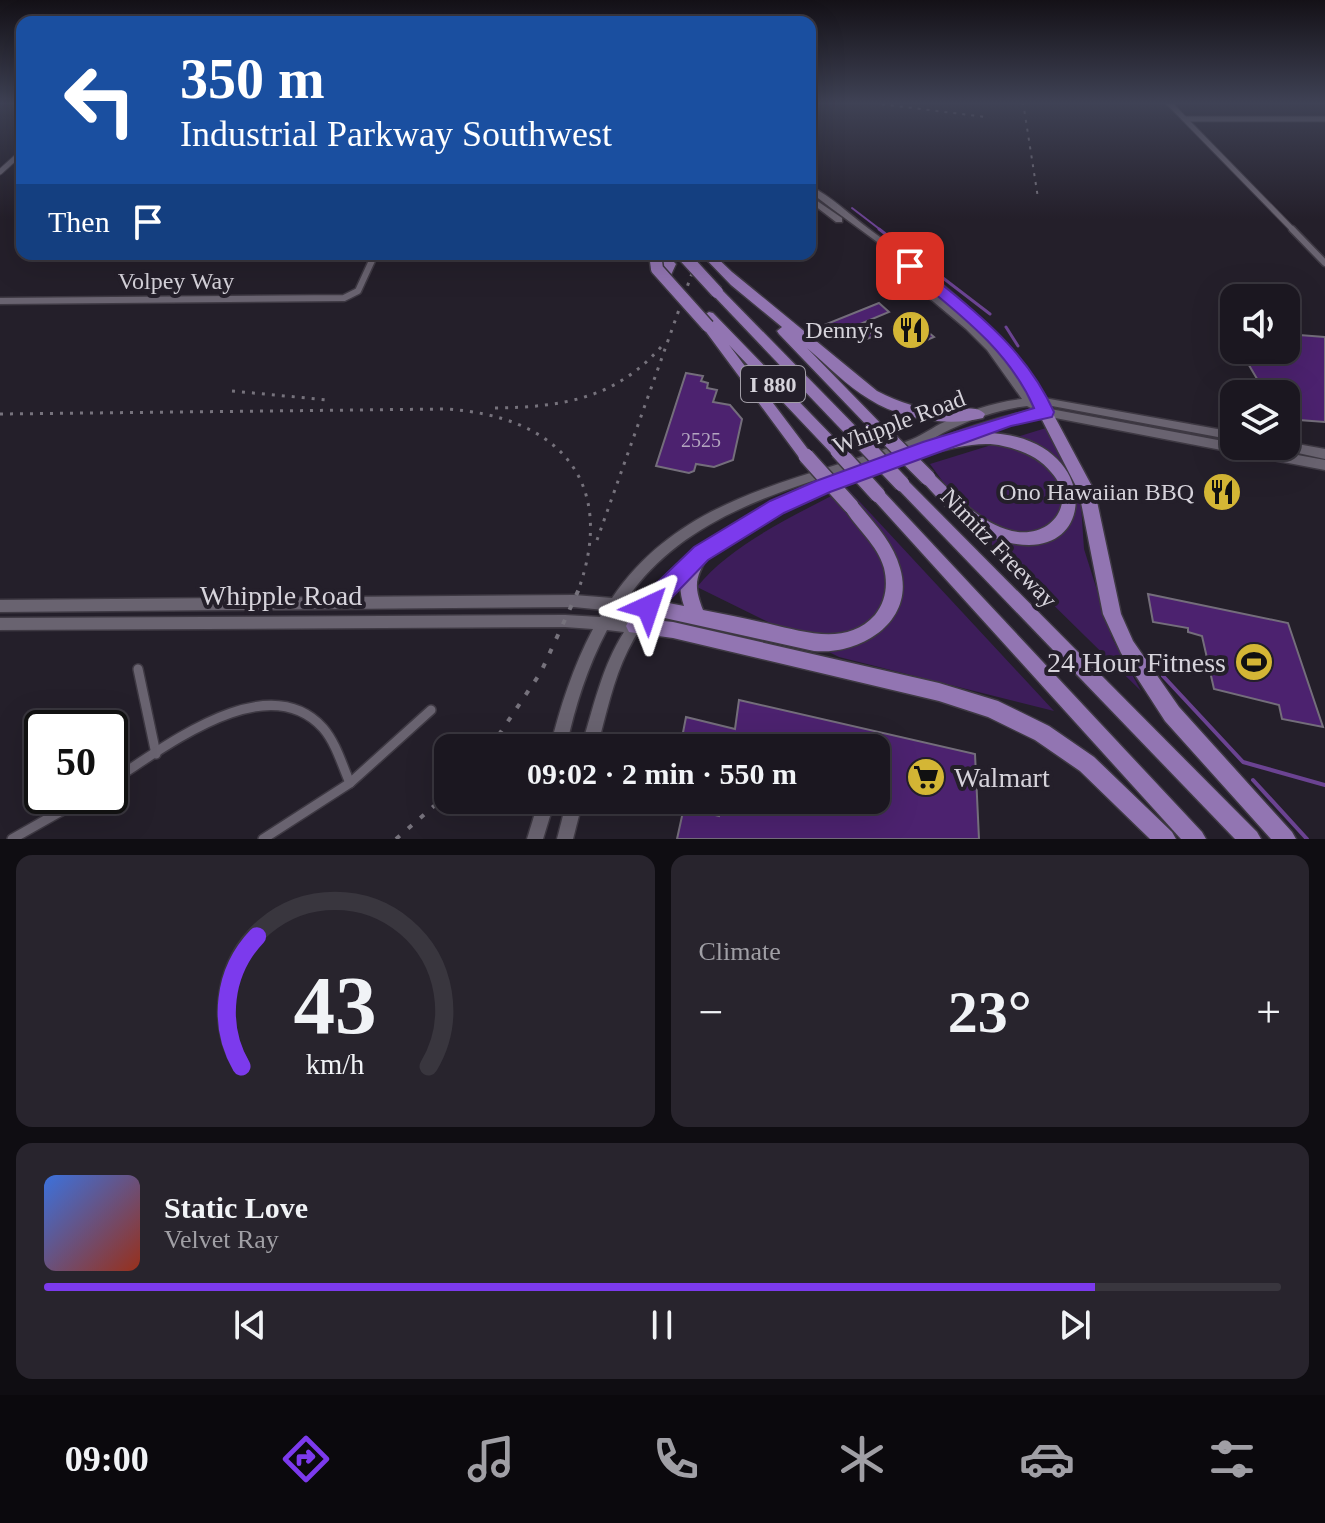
<!DOCTYPE html>
<meta charset="utf-8">
<style>
:root{--surface:#1b1720;--page:#28242d;--text:#f1f3f6;--muted:#a09fa5;--line:#39363e;--accent:#7c3aed}
body{margin:0;font-family:Georgia,serif;background:var(--page);color:var(--text);height:100vh;display:flex;flex-direction:column;font-size:30px;white-space:nowrap}
*{box-sizing:border-box;margin:0}
p{font-size:26px;color:var(--muted)}
.icon{flex:none;width:44px;height:44px;fill:none;stroke:currentColor;stroke-width:2;stroke-linecap:round;stroke-linejoin:round}
.map{position:relative;height:839px;overflow:hidden}
.sheet{display:flex;flex-direction:column;gap:16px;padding:16px;background:#0f0d12;flex:1}
.sheet>*{flex:none}
.top-card{position:absolute;left:16px;top:16px;width:800px;height:244px;border-radius:16px;box-shadow:0 8px 32px #0002,0 0 0 2px var(--line);background:#1a4fa0;color:#fff;overflow:hidden}
.buttons{position:absolute;left:1220px;top:284px;display:grid;gap:16px}
.buttons a{display:grid;place-items:center;width:80px;height:80px;border-radius:16px;background:var(--surface);box-shadow:0 8px 32px #0002,0 0 0 2px var(--line);font-size:40px}
.speed{position:absolute;left:24px;top:710px;display:flex;gap:16px;font-size:40px;font-weight:700;text-align:center}
.speed>*{display:grid;place-content:center;width:104px;height:104px;border-radius:50%;background:var(--surface);box-shadow:0 8px 32px #0002,0 0 0 2px var(--line);line-height:1}
.speed .limit{border:4px solid #111;border-radius:12px;background:#fff;color:#111}
.pin{position:absolute;display:grid;place-items:center;width:68px;height:68px;color:#fff;margin:-34px;border-radius:16px;box-shadow:0 4px 12px #0006}
.me{position:absolute;width:88px;margin:-44px;rotate:42deg;stroke-linejoin:round;filter:drop-shadow(0 0 6px #0008)}
.turn{display:flex;align-items:center;gap:28px;height:168px;padding:0 32px;font-size:36px}
.turn .icon{width:104px;height:104px;stroke-width:2.5}
.turn b{display:block;font-size:56px;line-height:68px}
.then{display:flex;align-items:center;height:76px;padding:0 32px;background:#0003;gap:16px;font-size:30px}
.big{font-size:60px;font-weight:800;line-height:1.1}
.sheet .card{flex:1;display:flex;flex-direction:column;justify-content:center;gap:12px;min-width:0;padding:0 28px;border-radius:16px;background:var(--page)}
.sheet .dial{align-items:center;gap:0}
.dial svg{height:208px;overflow:visible;fill:none;stroke:var(--line);stroke-width:7;stroke-linecap:round;text-anchor:middle}
.dial text{fill:var(--text);stroke:none}
.song{display:flex;align-items:center;gap:24px}
.cover{width:96px;height:96px;border-radius:12px;background:linear-gradient(135deg,hsl(220 70% 55%),hsl(10 70% 35%))}
.played{height:8px;border-radius:4px;background:linear-gradient(90deg,var(--accent) 85%,var(--line) 85%)}
.keys{display:flex;justify-content:space-around;direction:ltr}
.heat{display:flex;justify-content:space-between;align-items:center;font-size:44px;direction:ltr}
.sheet .tiles{flex:1;display:grid;gap:16px;grid-template-columns:1fr 1fr}
.card:last-child{grid-column:span 2}
.trip{position:absolute;left:434px;top:734px;width:456px;height:80px;border-radius:16px;background:var(--surface);box-shadow:0 8px 32px #0002,0 0 0 2px var(--line);font-weight:800;line-height:80px;text-align:center}
.dock{display:flex;height:128px;justify-content:space-around;align-items:center;background:#0b090d;color:var(--muted)}
.dock .icon{width:56px;height:56px}
.dock .current{color:var(--accent)}
.dock b{font-size:36px;color:var(--text)}
.map>svg:first-child{display:block}
</style>
<div class="map">
<svg width="1325" height="839" viewBox="0 0 1325 839">
<rect width="100%" height="100%" fill="#241f2a"/>
<!-- green -->
<g fill="#3d1d5a">
<polygon points="1046,428 1080,491 1084,549 1112,638 1141,691 980,533 930,464"/>
<path d="M847 488 1054 711 839 657 697 587C731 544 799 513 847 488Z"/>
</g>
<g fill="none" stroke-linecap="round" stroke-linejoin="round">
<!-- stream-far2 -->
<polyline stroke="#6b4392" stroke-width="2" points="852,208 882,231"/>
<!-- stream-far1 -->
<g stroke="#6b4392" stroke-width="3">
<polyline points="879,229 990,314"/>
<polyline points="1006,327 1018,346"/>
</g>
<!-- stream -->
<g stroke="#6b4392" stroke-width="4">
<polyline points="1163,676 1243,762 1325,785"/>
<polyline points="1253,780 1307,839"/>
</g>
</g>
<!-- building -->
<g fill="#4c226f" stroke="#746e7b" stroke-width="2">
<polygon points="879,303 889,312 860,324 874,336 862,341 847,327 828,335 819,327"/>
<polygon points="911,318 934,337 913,346 893,327"/>
<polygon points="1286,334 1325,337 1325,422 1286,419 1286,394 1266,394 1240,350 1286,350"/>
<polygon points="686,373 703,376 701,381 708,383 707,388 717,390 713,402 730,405 742,419 733,460 714,467 696,464 694,471 689,473 656,466"/>
<polygon points="1148,594 1288,623 1323,727 1282,719 1279,705 1214,689 1202,636 1188,632 1188,628 1153,622"/>
<polygon points="739,700 975,754 979,839 677,839 684,807 719,816 722,800 876,800 876,748 680,748 686,717 735,729"/>
</g>
<g fill="none" stroke-linecap="round" stroke-linejoin="round">
<defs>
<g id="minor-far2">
<polyline points="1168,102 1294,231"/>
<polyline points="1185,119 1325,119"/>
<polyline points="0,172 22,152"/>
</g>
<g id="minor-far1">
<polyline points="1292,229 1325,263"/>
<polyline points="0,301 344,298 358,291 375,254"/>
</g>
<g id="minor">
<polyline points="138,669 156,754"/>
<path d="M110 782C162 750 266 665 323 728 336 743 342 765 350 783"/>
<polyline points="12,839 88,796"/>
<polyline points="263,839 350,783 431,710"/>
</g>
<g id="secondary">
<path d="M810 186C831 196 850 215 869 229 936 278 1001 325 1044 398L1234 432V440L1052 406 1042 408 1038 406 1031 408 1027 406C1000 409 975 418 951 429 940 434 930 441 919 446 899 455 876 460 855 467 771 494 679 522 627 599L644 600C652 591 660 582 668 573 730 513 816 486 894 456 944 437 992 416 1045 408L1234 443V446H1248L1325 460V470L1045 416C990 425 941 448 890 467 789 506 680 548 628 650 613 680 606 715 597 748H581C593 709 602 666 624 632L607 630C587 668 575 706 566 748H550C560 707 573 667 593 629L565 627 0 630V618L565 615 600 617 604 610 574 607 0 612V600L574 595 612 598C683 494 799 482 908 441 919 437 929 430 940 424 966 412 994 402 1022 399L987 350 966 329 878 255V251L881 250 972 325 995 346 1033 398C982 309 889 253 810 192ZM619 611 636 612 632 619 614 618Z"/>
<polygon points="810,196 842,218 842,222 836,222 810,202"/>
<polygon points="1286,442 1325,449 1325,459 1280,449 1278,446 1286,446"/>
<polygon points="539,800 555,800 543,839 527,839"/>
<polygon points="567,800 583,800 573,839 557,839"/>
</g>
<g id="motorway">
<polygon points="654,254 666,254 676,264 671,275 663,275 661,272 664,265"/>
<path d="M701 254H713L732 272 877 391C900 403 922 410 947 410 960 410 976 405 985 414L983 418C947 427 900 419 869 399 847 386 827 365 807 348L888 431 886 435H876L779 334 777 331 782 327 731 285Z"/>
<polygon points="717,288 721,289 867,438 869,442 867,446 857,446 713,295 711,292"/>
<polygon points="709,312 713,313 843,447 845,451 843,455 833,455 729,345 813,456 811,460 801,460 704,329 702,326 708,322 703,316"/>
<polygon points="1045,407 1050,408 1095,492 1121,614 1133,641 1179,707 1292,832 1296,839 1271,839 1165,721 1121,653 1103,614 1079,492 1038,412"/>
<path d="M985 433C1116 434 1099 597 973 528 953 517 938 498 923 482L921 478 923 474 928 472 933 474C956 496 980 523 1012 531 1051 540 1079 502 1051 472 1039 457 1021 450 1003 446 980 440 953 449 930 453L925 451 923 447 925 443 930 441Z"/>
<polygon points="902,478 907,480 1257,832 1261,839 1235,839 897,488 894,484 897,480"/>
<polygon points="878,489 883,491 1202,832 1206,839 1181,839 873,499 870,495 873,491"/>
<path d="M851 500 856 501C873 522 893 542 900 568 916 622 860 655 814 651L642 613 639 607 642 601 648 599 684 606C676 583 682 568 695 548L701 546 707 548 709 553C697 577 692 582 703 610 725 614 747 619 770 624 805 632 847 646 875 615 886 601 888 585 884 568 877 543 855 528 843 506L846 501Z"/>
<polygon points="635,618 673,622 939,683 998,701 1049,726 1094,757 1172,832 1176,839 1150,839 1080,771 1035,740 988,717 939,701 673,638 629,632 626,626 629,620"/>
</g>
</defs>
<!-- minor-far2 casing -->
<use href="#minor-far2" stroke="#3e3943" stroke-width="7"/>
<!-- minor-far1 casing -->
<use href="#minor-far1" stroke="#3e3943" stroke-width="9"/>
<!-- minor casing -->
<use href="#minor" stroke="#3e3943" stroke-width="12"/>
<!-- secondary casing -->
<use href="#secondary" stroke="#3e3943" stroke-width="3"/>
<!-- motorway casing -->
<use href="#motorway" stroke="#3e3943" stroke-width="3"/>
<!-- minor-far2 -->
<use href="#minor-far2" stroke="#696370" stroke-width="5"/>
<!-- minor-far1 -->
<use href="#minor-far1" stroke="#696370" stroke-width="6"/>
<!-- minor -->
<use href="#minor" stroke="#696370" stroke-width="9"/>
<!-- secondary -->
<use href="#secondary" fill="#696370" fill-rule="evenodd"/>
<!-- motorway -->
<use href="#motorway" fill="#9275b2" fill-rule="evenodd"/>
<!-- rail-far2 -->
<g stroke="#76727c" stroke-width="2" stroke-dasharray="3 6" stroke-linecap="butt">
<polyline points="864,102 986,117"/>
<polyline points="1023,102 1038,198"/>
</g>
<!-- rail-far1 -->
<g stroke="#76727c" stroke-width="3" stroke-dasharray="3 7" stroke-linecap="butt">
<polyline points="232,391 328,400"/>
<path d="M495 408C562 407 615 399 661 347"/>
<path d="M0 414 445 409C555 415 619 479 578 591"/>
<polyline points="597,540 691,276 702,254"/>
</g>
<!-- rail -->
<g stroke="#76727c" stroke-width="4" stroke-dasharray="5 11" stroke-linecap="butt">
<polyline points="490,748 541,672 579,589"/>
<polyline points="396,839 448,794"/>
</g>
<defs>
<g id="motorway-bridge-far1">
<polyline points="682,254 717,292"/>
<polyline points="656,261 657,269 708,326"/>
</g>
<g id="motorway-bridge">
<polyline points="881,431 928,478"/>
<polyline points="862,442 902,484"/>
<polyline points="838,451 878,495"/>
<polyline points="806,456 851,506"/>
</g>
</defs>
<!-- motorway-bridge-far1 casing -->
<use href="#motorway-bridge-far1" stroke="#3e3943" stroke-width="15" stroke-linecap="butt"/>
<!-- motorway-bridge casing -->
<use href="#motorway-bridge" stroke="#3e3943" stroke-width="18" stroke-linecap="butt"/>
<!-- motorway-bridge-far1 -->
<use href="#motorway-bridge-far1" stroke="#9275b2" stroke-width="12"/>
<!-- motorway-bridge -->
<use href="#motorway-bridge" stroke="#9275b2" stroke-width="15"/>
</g>
<!-- sky -->
<linearGradient id="sky" x2="0" y2="1"><stop stop-color="#141117"/><stop offset="0.47" stop-color="#3f4255"/><stop offset="1" stop-color="#3f4255" stop-opacity="0"/></linearGradient>
<rect width="1325" height="219" fill="url(#sky)"/>
<!-- route -->
<path fill="#7c3aed" stroke="#51269a" stroke-width="2" d="M910 262C923 266 935 278 945 287 990 323 1030 359 1054 412L1052 417 1011 426 937 453 830 492 784 513 708 560 656 614 648 617 640 614 637 607 640 599 694 547 770 501 816 481 923 442 1034 408C1008 348 954 310 905 269V263Z"/>
<!-- icons -->
<defs>
<symbol id="restaurant-disc" viewBox="-11 -11 22 22"><circle r="9.5" fill="#d4b635" stroke="#241f2a"/><path d="M-5-6h1v4h1v-4h1v4h1v-4h1v5L-1.5 .5V6h-2V.5L-5-1ZM5-6V6H3V1.5H1.5Q1.5-4 5-6Z" fill="#111"/></symbol>
<symbol id="stadium-disc" viewBox="-11 -11 22 22"><circle r="9.5" fill="#d4b635" stroke="#241f2a"/><path d="M0-5a6.5 5 0 1 0 0 10a6.5 5 0 1 0 0-10ZM-3.5-1.8h7v3.6h-7Z" fill="#111"/></symbol>
<symbol id="supermarket-disc" viewBox="-11 -11 22 22"><circle r="9.5" fill="#d4b635" stroke="#241f2a"/><path d="M-6-5.5h2.5l.6 2H6L4.5 2H-2.5L-4.4-4H-6ZM-1.5 3.2a1.3 1.3 0 1 0 .1 0ZM3 3.2a1.3 1.3 0 1 0 .1 0Z" fill="#111"/></symbol>
</defs>
<g fill-rule="evenodd">
<use href="#restaurant-disc" x="889" y="308" width="44" height="44"/>
<use href="#restaurant-disc" x="1200" y="470" width="44" height="44"/>
<use href="#stadium-disc" x="1232" y="640" width="44" height="44"/>
<use href="#supermarket-disc" x="904" y="755" width="44" height="44"/>
</g>
<g text-anchor="middle" stroke-width="8" stroke-linejoin="round" paint-order="stroke">
<!-- number labels -->
<g font-size="20" fill="#b4a7c0">
<text x="701" y="447">2525</text>
</g>
<!-- shield labels -->
<rect fill="#241f2a" stroke="#a19da6" stroke-width="2" x="741" y="366" width="64" height="36" rx="6"/>
<g font-size="22" font-weight="bold" fill="#d6d3db">
<text x="773" y="392">I 880</text>
</g>
<!-- street labels -->
<g font-size="24" fill="#d6d3db" stroke="#241f2a">
<text x="176" y="289">Volpey Way</text>
<text transform="translate(899 422) rotate(-21)" y="8">Whipple Road</text>
<text transform="translate(999 548) rotate(46)" y="8">Nimitz Freeway</text>
</g>
<!-- poi labels -->
<g font-size="24" fill="#d6d3db" stroke="#241f2a" text-anchor="end">
<text x="883" y="338">Denny's</text>
<text x="1194" y="500">Ono Hawaiian BBQ</text>
</g>
<!-- near-street labels -->
<g font-size="28" fill="#d6d3db" stroke="#241f2a">
<text x="281" y="605">Whipple Road</text>
</g>
<!-- near-poi labels -->
<g font-size="28" fill="#d6d3db" stroke="#241f2a" text-anchor="end">
<text x="1226" y="672">24 Hour Fitness</text>
<text x="954" y="787" text-anchor="start">Walmart</text>
</g>
</g>
</svg>
<div class="buttons">
<a><svg class="icon" aria-label="sound" viewBox="0 0 24 24"><path d="M4 9h4l5-4v14l-5-4H4zM17 9q2 3 0 6"/></svg></a>
<a><svg class="icon" aria-label="layers" viewBox="0 0 24 24"><path d="M12 4l9 5-9 5-9-5zM3 14l9 5 9-5"/></svg></a>
</div>
<div class="speed"><div class="limit">50</div></div>
<div class="pin" style="left:910px;top:266px;background:#d93025"><svg class="icon" aria-label="arrive" viewBox="0 0 24 24"><path d="M6 21V4h12l-3 4 3 4H6"/></svg></div>
<svg class="me" style="left:648px;top:607px" viewBox="-20 -20 40 40"><path d="M0-17L14 15 0 8-14 15z" fill="#7c3aed" stroke="#fff" stroke-width="4"/></svg>
<div class="trip">09:02 · 2 min · 550 m</div>
<div class="top-card">
<div class="turn"><svg class="icon" aria-label="left" viewBox="0 0 24 24"><path d="M17 20v-9H6M10 6l-5 5 5 5"/></svg><div><b>350 m</b>Industrial Parkway Southwest</div></div>
<div class="then">Then<svg class="icon" aria-label="arrive" viewBox="0 0 24 24"><path d="M6 21V4h12l-3 4 3 4H6"/></svg></div>
</div>
</div>
<section class="sheet">
<div class="tiles">
<div class="card dial"><svg viewBox="0 0 100 80">
<path d="M14 69A42 42 0 1 1 86 69"/>
<path d="M14 69A42 42 0 0 1 20 19" stroke="#7c3aed"/>
<text x="50" y="56" font-size="32" font-weight="700">43</text>
<text x="50" y="72" font-size="11">km/h</text>
</svg></div>
<div class="card"><p>Climate</p>
<div class="heat"><a>−</a><b class="big">23°</b><a>+</a></div>
</div>
<div class="card">
<div class="song"><i class="cover"></i><div><b>Static Love</b><p>Velvet Ray</p></div></div>
<div class="played"></div>
<div class="keys"><svg class="icon" aria-label="previous" viewBox="0 0 24 24"><path d="M18 5L8 12l10 7zM5 5v14"/></svg><svg class="icon" aria-label="pause" viewBox="0 0 24 24"><path d="M8 5v14M16 5v14"/></svg><svg class="icon" aria-label="next" viewBox="0 0 24 24"><path d="M6 5l10 7-10 7zM19 5v14"/></svg></div>
</div>
</div>
</section>
<nav class="dock">
<b>09:00</b>
<svg class="icon current" aria-label="directions" viewBox="0 0 24 24"><path d="M12 3l9 9-9 9-9-9zM9 14v-3h6M13 9l2 2-2 2"/></svg>
<svg class="icon" aria-label="music" viewBox="0 0 24 24"><path d="M9 18V5l10-2v13"/><circle cx="6" cy="18" r="3"/><circle cx="16" cy="16" r="3"/></svg>
<svg class="icon" aria-label="phone" viewBox="0 0 24 24"><path d="M5 4h4l2 5-3 2q2 4 5 5l2-3 5 2v4C11 20 4 13 5 4z"/></svg>
<svg class="icon" aria-label="climate" viewBox="0 0 24 24"><path d="M12 3v18M4 7l16 10M4 17L20 7"/></svg>
<svg class="icon" aria-label="car" viewBox="0 0 24 24"><path d="M5 17H2v-5l4-1 3-4h7l3 4 3 1v5h-3M9 17h6M6 11h13"/><circle cx="7" cy="17" r="2"/><circle cx="17" cy="17" r="2"/></svg>
<svg class="icon" aria-label="filters" viewBox="0 0 24 24"><path d="M4 7h16M4 17h16"/><circle cx="9" cy="7" r="2"/><circle cx="15" cy="17" r="2"/></svg>
</nav>
